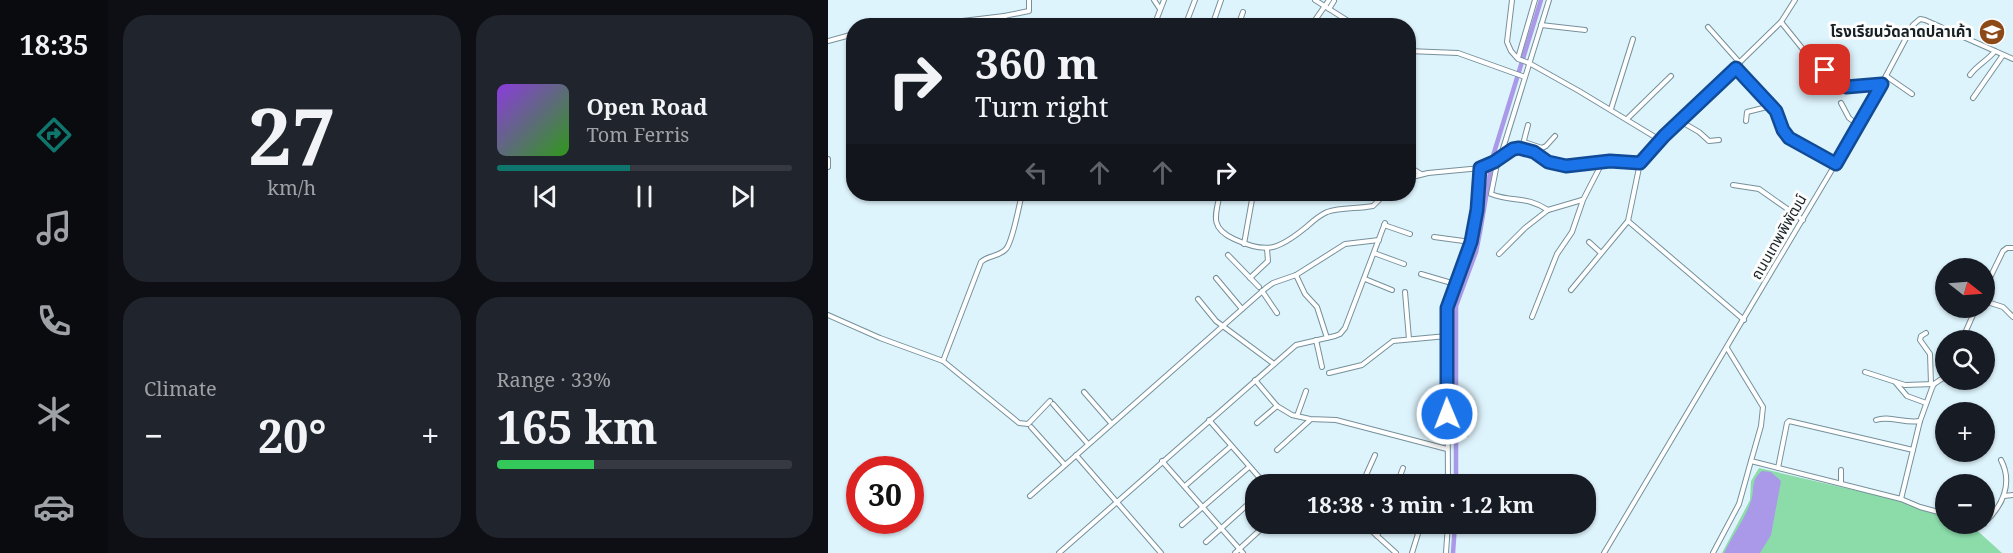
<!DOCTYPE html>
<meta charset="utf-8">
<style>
:root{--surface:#171b24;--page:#20242c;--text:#f1f3f6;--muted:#9ea1a6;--line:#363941;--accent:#0f766e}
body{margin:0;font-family:"Noto Serif","Noto Sans Thai",serif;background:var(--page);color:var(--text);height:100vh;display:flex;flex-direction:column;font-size:22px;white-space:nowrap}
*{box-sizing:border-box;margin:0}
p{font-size:20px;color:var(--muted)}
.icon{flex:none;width:33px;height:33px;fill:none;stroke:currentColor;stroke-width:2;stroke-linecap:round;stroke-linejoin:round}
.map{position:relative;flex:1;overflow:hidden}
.details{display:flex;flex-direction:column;gap:15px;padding:15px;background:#0d0f14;width:720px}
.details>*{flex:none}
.hud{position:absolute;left:18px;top:18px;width:570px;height:183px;border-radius:24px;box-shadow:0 2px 4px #0004;background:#171b24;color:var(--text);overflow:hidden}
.needle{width:39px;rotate:107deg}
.fabs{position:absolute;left:1107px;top:258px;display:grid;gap:12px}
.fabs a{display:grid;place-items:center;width:60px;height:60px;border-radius:50%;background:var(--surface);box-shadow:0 2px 4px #0004;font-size:30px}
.speed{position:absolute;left:18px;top:456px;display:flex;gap:12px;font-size:30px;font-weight:700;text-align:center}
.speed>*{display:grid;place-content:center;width:78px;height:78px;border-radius:50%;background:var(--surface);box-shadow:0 2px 4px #0004;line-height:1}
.speed .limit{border:9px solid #d22;background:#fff;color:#111}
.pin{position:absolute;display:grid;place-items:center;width:51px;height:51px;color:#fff;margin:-26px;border-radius:12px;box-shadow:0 3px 9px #0006}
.me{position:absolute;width:66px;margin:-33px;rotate:359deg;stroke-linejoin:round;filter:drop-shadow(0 0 4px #0008)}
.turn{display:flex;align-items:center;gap:21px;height:126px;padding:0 30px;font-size:27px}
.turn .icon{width:78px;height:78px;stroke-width:2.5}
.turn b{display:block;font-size:42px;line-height:51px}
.lanes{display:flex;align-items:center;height:57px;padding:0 30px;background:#0003;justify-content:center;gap:30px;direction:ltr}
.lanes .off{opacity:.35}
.big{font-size:45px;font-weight:700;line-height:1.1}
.details .tile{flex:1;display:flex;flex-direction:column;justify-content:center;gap:9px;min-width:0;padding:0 21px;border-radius:24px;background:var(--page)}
.details .dial{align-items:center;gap:0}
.dial b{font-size:78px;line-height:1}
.song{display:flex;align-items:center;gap:18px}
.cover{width:72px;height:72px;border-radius:9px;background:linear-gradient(135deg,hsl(270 70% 55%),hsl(110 70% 35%))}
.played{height:6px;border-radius:3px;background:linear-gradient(90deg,var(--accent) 45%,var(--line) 45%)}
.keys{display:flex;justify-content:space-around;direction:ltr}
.heat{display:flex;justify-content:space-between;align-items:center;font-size:33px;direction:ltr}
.charge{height:9px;border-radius:4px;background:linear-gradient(90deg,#34c759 33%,var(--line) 0)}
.details .tiles{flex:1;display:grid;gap:15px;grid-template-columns:repeat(2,1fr)}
.trip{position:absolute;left:417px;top:474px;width:351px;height:60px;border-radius:24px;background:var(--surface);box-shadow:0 2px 4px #0004;font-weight:700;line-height:60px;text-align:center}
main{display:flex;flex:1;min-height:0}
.tabs{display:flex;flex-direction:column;width:108px;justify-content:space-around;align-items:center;background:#090b0e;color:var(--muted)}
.tabs .icon{width:42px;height:42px}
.tabs .active{color:var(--accent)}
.tabs b{font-size:27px;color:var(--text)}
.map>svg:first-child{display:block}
</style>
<main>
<nav class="tabs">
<b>18:35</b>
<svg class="icon active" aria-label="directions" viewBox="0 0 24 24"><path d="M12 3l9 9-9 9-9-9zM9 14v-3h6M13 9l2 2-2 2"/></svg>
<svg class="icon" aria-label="music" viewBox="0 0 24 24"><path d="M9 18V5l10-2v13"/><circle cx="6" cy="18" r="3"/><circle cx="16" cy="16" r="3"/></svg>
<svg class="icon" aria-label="phone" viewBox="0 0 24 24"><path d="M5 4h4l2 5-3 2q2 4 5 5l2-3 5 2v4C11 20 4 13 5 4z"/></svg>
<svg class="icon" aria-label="climate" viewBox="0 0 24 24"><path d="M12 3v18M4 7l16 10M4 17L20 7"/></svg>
<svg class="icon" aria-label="car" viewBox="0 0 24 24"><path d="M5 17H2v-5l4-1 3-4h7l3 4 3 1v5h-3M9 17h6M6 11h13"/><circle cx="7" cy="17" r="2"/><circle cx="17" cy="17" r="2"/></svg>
</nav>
<section class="details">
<div class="tiles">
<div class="tile dial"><b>27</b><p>km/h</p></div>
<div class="tile">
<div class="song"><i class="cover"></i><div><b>Open Road</b><p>Tom Ferris</p></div></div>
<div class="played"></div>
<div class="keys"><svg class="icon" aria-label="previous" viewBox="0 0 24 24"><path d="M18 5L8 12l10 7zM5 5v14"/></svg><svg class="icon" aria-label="pause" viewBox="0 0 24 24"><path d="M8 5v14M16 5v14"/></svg><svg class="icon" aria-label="next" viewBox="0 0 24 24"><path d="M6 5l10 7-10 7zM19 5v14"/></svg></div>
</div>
<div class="tile"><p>Climate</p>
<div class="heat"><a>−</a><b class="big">20°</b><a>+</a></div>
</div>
<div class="tile"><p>Range · 33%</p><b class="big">165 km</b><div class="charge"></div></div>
</div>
</section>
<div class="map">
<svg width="1185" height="553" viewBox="0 0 1185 553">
<rect width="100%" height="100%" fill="#def4fd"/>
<!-- green -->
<polygon fill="#8cdcaa" points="931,468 1117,511 1118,524 1142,524 1174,553 894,553 922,500 923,481"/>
<!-- water -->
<path fill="#a999e8" d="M934 471 943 472 953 481 943 535 932 553H896C904 536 917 519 923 501 927 490 922 480 934 471Z"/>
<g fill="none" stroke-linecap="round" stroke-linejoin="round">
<!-- canal -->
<g stroke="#a999e8" stroke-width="4.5">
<polyline points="628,484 628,306 648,252 652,232 665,156 713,0"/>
<polyline points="625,553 627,524"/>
</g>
<defs>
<g id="minor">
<polyline points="326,0 332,9"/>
<polyline points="487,0 528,26"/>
<polyline points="684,0 679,42 683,51 690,59 701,63 751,91 832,140"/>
<polyline points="501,9 506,1"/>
<polyline points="176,16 201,11 201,0"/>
<polyline points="953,22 982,58 1012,84 1018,87 1053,84"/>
<polyline points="713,25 757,30"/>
<polyline points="93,26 176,16 179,26"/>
<polyline points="326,26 336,0"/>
<polyline points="357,26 367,0"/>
<polyline points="384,26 393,0"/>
<polyline points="410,26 415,12"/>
<polyline points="483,26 501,0"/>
<polyline points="880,27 912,63"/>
<polyline points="0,41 26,34"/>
<polyline points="580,51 630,53 697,77"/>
<polyline points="690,58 707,0"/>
<polyline points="908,68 948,111 955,130 961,138 1008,163"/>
<path d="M1142 75C1149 65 1159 61 1167 51"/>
<polyline points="1058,76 1084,94"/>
<polyline points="1145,98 1175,55"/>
<polyline points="1013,103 1021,118 1030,125"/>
<polyline points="783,109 805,39"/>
<polyline points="799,119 843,76"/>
<polyline points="852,121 871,132 881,141 891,140"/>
<polyline points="918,121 919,112 943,106"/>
<polyline points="696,142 714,148 718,146 727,136"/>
<polyline points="694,148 700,125"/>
<path d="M673 155C705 138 705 160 733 165 750 168 767 162 784 161 793 161 803 162 812 163"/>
<polyline points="0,159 0,167"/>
<path d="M670 159 663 194C686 203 697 195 720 210"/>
<polyline points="580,166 593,174"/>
<polyline points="580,178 600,173 653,168 670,159 673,155 721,0"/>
<polyline points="905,185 931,189 975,220"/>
<path d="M392 194C387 216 382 228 406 239 438 254 450 250 477 228 484 222 490 216 499 212 513 207 530 209 545 206L557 194"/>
<polyline points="800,221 916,320"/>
<polyline points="556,225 582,234"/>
<polyline points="606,237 643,242"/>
<polyline points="761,242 773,253"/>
<polyline points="416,244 425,194"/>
<polyline points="546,253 576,264"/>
<polyline points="671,254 697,228 720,210 754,200"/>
<polyline points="400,255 431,287"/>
<polyline points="593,274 627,284"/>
<polyline points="468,275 477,294 489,307 499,338"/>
<polyline points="388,278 414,309"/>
<polyline points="422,278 440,261 439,249"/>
<polyline points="537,279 564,290"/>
<polyline points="743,290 800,221 812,163 832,140 953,22 967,0"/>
<polyline points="1156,290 1175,251 1179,248 1185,248"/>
<polyline points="434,291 449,313"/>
<polyline points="577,292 581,339"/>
<polyline points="370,299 388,321 446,364"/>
<polyline points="1156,301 1175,307 1185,317"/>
<polyline points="0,315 52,338 115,361 191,423 200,424 222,401"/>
<polyline points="704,317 729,254 744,232 755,200 774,163"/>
<polyline points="1098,333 1093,336 1092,340 1102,354 1103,384"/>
<polyline points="488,340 494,367"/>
<polyline points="1134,340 1148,308"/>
<polyline points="899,348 935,407 933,426 923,461 1073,499 1092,421 1104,388 1106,384 1118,376"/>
<path d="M115 361 153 262C160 255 171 257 178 249 185 241 191 205 194 194"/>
<polyline points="1037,372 1077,385 1106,384"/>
<polyline points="501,373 534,365 565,341 619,336"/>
<polyline points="427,380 449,406 464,415 482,419 508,420 619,449"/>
<polyline points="1068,383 1079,396 1098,403"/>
<polyline points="256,392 283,423"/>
<polyline points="225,404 260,444"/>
<polyline points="469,416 478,391"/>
<polyline points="381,420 437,484"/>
<path d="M1048 420C1061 415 1077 424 1092 421"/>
<polyline points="429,423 449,406"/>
<polyline points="203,427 237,465"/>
<polyline points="620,433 638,434"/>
<polyline points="449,450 482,420"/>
<polyline points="248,455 333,553"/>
<polyline points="334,461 415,553"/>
<polyline points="950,468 959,423 961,421 1085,450"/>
<polyline points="1013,483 1013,470"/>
<polyline points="534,484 547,455"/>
<polyline points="569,484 575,468"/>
<polyline points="603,484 605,480"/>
<polyline points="620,484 619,308 643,242 649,210 653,168"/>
<polyline points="357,486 403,446"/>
<polyline points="202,496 438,288 445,283 468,275 517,244 551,240"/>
<polyline points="1176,496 1185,495"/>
<polyline points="1073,499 1092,507 1118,514"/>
<path d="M1156 523C1175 506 1185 483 1173 460"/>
<polyline points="536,524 568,553"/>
<polyline points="1139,524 1145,529 1156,524"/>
<polyline points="354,525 421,467"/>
<polyline points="549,536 554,524"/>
<polyline points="378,542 428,497"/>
<polyline points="231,553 468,345 507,336 512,334 517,328 557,223"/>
<polyline points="407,553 432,530"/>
<polyline points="584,553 593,524"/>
<polyline points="618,553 620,524"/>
<polyline points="776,553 1008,163 1051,89 1085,25 1092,19 1097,20 1185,59"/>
<polyline points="885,553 911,504 923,461"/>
</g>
</defs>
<!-- minor casing -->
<use href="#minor" stroke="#76909a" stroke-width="6"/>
<!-- minor -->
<use href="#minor" stroke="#fff" stroke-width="4"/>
</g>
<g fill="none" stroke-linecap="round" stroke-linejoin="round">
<defs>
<polyline id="route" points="619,414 619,308 643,242 649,210 652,168 666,162 685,149 691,148 706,152 720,162 738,166 782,161 812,163 836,136 908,68 948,111 955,130 961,138 1008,164 1054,84 1018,87 1012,84 997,70"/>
</defs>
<!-- route casing -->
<use href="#route" stroke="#114b97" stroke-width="15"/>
<!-- route -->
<use href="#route" stroke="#1a73e8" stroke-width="10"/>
</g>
<!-- icons -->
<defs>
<symbol id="school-disc" viewBox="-11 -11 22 22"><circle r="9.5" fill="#8c4a19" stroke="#fdfdfd"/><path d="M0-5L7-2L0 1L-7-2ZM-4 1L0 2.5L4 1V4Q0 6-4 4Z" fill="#fff"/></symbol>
</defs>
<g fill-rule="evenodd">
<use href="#school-disc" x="1149" y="17" width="30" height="30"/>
</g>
<g text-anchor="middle" stroke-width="6" stroke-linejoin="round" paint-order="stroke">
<!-- poi labels -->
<g font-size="15" font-weight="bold" fill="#172125" stroke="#fdfdfd" text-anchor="end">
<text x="1144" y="37">โรงเรียนวัดลาดปลาเค้า</text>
</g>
<!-- street labels -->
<g font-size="15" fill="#172125" stroke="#fdfdfd">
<text transform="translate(951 237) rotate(-60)" y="5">ถนนเทพพิพัฒน์</text>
</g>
</g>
</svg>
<div class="fabs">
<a><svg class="needle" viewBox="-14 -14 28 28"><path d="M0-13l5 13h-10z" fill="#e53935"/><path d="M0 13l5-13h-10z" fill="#9ea1a6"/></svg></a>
<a><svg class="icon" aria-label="search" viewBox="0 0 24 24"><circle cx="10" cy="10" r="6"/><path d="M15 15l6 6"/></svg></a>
<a>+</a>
<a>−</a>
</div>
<div class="speed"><div class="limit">30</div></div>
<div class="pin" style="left:997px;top:70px;background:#d93025"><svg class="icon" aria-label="arrive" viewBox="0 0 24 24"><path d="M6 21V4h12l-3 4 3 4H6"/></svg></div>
<svg class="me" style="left:619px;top:414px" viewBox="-20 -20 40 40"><circle r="17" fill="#1a73e8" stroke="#fff" stroke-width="3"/><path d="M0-11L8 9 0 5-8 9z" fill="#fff"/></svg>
<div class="trip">18:38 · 3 min · 1.2 km</div>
<div class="hud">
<div class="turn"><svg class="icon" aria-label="right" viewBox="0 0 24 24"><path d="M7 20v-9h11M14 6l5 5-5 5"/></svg><div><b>360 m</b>Turn right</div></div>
<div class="lanes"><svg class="icon off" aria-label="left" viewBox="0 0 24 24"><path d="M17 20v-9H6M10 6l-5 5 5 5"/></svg><svg class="icon off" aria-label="ahead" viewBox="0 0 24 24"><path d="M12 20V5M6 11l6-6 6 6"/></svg><svg class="icon off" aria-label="ahead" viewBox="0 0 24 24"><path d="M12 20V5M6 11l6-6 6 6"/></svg><svg class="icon" aria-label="right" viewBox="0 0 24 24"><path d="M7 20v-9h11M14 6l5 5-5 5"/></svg></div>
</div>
</div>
</main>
